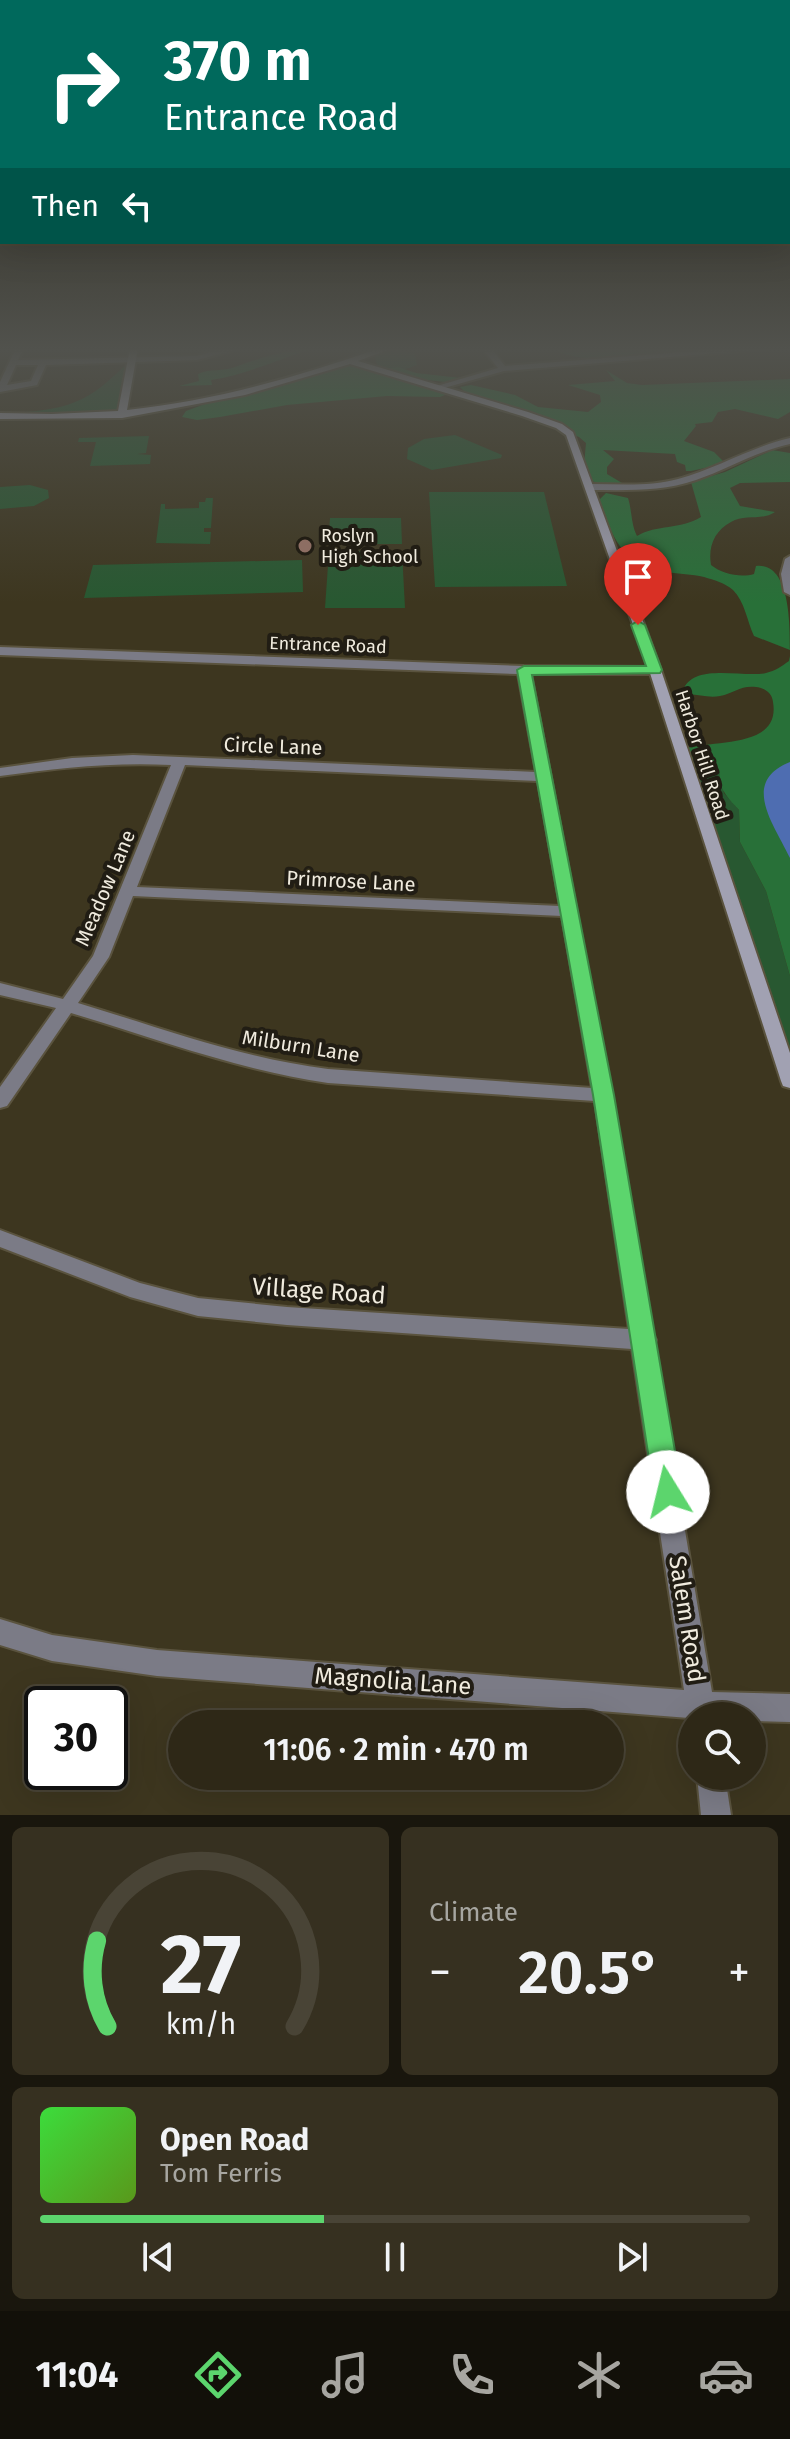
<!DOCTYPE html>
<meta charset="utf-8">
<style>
:root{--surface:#2e2817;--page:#363020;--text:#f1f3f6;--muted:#a7a6a1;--line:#494436;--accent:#5cd56d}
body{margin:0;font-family:"Fira Sans",sans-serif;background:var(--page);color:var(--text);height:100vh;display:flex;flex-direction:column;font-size:30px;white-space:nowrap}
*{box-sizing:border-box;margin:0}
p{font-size:26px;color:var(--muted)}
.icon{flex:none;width:44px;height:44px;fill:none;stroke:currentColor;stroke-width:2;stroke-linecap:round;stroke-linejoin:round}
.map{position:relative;height:1815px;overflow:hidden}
.panel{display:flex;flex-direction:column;gap:12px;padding:12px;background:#19160d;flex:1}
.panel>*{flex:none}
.guide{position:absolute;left:0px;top:0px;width:790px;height:244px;box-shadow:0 8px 32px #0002,0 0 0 2px var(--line);background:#00695c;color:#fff;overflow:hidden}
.fabs{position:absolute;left:678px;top:1702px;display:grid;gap:16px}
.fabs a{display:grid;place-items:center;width:88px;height:88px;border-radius:50%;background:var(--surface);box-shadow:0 8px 32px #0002,0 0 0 2px var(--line);font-size:40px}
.speed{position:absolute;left:24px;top:1686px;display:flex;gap:16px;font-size:40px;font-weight:700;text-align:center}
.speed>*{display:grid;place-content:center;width:104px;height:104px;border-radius:50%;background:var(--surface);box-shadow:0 8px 32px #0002,0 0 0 2px var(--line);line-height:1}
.speed .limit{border:4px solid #111;border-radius:12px;background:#fff;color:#111}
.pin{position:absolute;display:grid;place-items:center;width:68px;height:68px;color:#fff;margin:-82px -34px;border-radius:50% 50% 50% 0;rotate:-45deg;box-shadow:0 0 8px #0007}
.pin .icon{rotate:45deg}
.me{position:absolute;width:88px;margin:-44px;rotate:351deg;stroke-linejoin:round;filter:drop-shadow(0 0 6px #0008)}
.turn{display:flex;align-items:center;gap:28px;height:168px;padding:0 32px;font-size:36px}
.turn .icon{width:104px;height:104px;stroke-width:2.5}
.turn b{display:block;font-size:56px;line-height:68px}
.then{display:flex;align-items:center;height:76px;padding:0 32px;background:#0003;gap:16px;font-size:30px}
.big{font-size:60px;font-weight:600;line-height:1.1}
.panel .card{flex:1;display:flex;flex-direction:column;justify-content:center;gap:12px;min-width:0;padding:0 28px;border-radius:12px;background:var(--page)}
.panel .dial{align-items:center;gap:0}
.dial svg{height:208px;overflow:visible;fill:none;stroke:var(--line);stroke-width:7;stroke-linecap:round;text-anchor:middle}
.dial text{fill:var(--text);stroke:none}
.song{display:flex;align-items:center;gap:24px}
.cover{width:96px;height:96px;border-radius:12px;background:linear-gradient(135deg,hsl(120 70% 55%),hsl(90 70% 35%))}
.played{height:8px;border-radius:4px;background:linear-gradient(90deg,var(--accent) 40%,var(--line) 40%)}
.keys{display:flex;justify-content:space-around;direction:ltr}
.heat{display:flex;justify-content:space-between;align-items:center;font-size:44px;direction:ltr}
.panel .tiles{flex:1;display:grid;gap:12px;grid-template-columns:1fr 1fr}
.card:last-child{grid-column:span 2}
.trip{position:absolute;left:168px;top:1710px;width:456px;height:80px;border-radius:40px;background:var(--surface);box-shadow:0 8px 32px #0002,0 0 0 2px var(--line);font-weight:600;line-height:80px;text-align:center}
.tabs{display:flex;height:128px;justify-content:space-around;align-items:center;background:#121009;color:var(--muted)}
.tabs .icon{width:56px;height:56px}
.tabs .on{color:var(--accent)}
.tabs b{font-size:36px;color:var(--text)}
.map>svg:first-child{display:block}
</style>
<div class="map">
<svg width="790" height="1815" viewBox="0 0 790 1815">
<rect width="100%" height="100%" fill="#3d361f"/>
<!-- green -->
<g fill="#285831">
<path d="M389 348 415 354 417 365C401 371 376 381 375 354Z"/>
<path d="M132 360 122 415 0 414C26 412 58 411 82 399 101 390 116 373 132 360Z"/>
<polygon points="455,435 502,455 501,458 432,470 407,459 408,448 424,439"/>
<polygon points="149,436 146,453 137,454 151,455 150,464 90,466 96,442 78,442 79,438"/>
<polygon points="30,485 48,490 49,498 34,506 0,509 0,487"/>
<polygon points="429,492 544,492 567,586 435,587"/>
<polygon points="206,498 213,498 211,528 204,528 204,532 211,532 210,544 156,543 161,504 165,504 165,509 199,508 199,502 205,502"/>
<polygon points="330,518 401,518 402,544 328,544"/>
<polygon points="329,551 402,551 405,608 325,608"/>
<polygon points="302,560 303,592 84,598 93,565"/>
<polygon points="682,747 694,747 686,749 697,762 720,772 724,793 739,810 740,842 766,891 790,976 790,1082"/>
</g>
<!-- forest -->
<g fill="#287038">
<path d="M315 348C279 359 248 374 211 380L212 385 179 386 199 381 198 374C210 368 223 372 235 367 256 359 293 348 315 348Z"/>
<path d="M553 348H734C694 352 582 371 553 348Z"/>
<polygon points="352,362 384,369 398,367 416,373 461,378 445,382 419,379 444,391 445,395 440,397 387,396 287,405 220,417 197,420 182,417 186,411 205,404"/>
<polygon points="606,370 627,383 642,385 790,379 790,412 778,419 735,409 718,412 712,422 695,424 696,426 684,441 714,452 723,461 719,465 691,471 686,471 685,465 677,462 675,454 603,450 614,459 607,467 607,474 627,486 605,487 588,479 589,470 584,465 586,443 579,437 465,392 460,387 471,385 515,395 538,407 588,412 601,402 600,395 568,385 615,381"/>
<path d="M772 450 790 453V482L740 483 730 488 740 506 775 512C762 521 745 514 731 522 714 531 708 547 711 565 722 574 741 578 754 574L756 566C790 562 790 623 790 650L754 636C747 621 745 602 733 590 725 583 714 580 704 577 692 574 679 574 667 572 622 566 613 538 599 500L606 493 628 498C632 510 631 525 637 536 657 524 680 530 701 517L691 482 725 472Z"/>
<path d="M790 656V976L766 891 740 842 739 810C729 799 717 788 720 772L703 768 686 749C714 739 781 749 773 702 772 692 764 688 756 687 741 685 734 693 720 696 710 698 699 695 689 694L684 688C696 663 744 678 766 673 775 671 782 666 789 661Z"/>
</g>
<!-- water -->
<path fill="#4e6db1" d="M790 762V858C774 824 740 782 790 762Z"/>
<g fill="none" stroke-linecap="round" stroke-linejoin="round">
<defs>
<g id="street">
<path d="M16 348H24L18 360 197 356 226 348H242L197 360 46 365 37 385 0 392V382ZM16 365H38L31 381 7 385Z"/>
<polygon points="482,348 491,348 505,366 734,348 775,348 504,371 437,390 437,386 498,368"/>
<path d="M790 438V444C757 451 728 469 696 480 661 492 626 490 590 490L585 487 590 484C619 484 649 487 678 479 716 469 751 447 790 438Z"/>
<polygon points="790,556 790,595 784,592 781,574 785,559"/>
<path d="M0 647 524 666 659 667V673L655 674H531L612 1095 652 1333 656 1340 654 1345 712 1692 790 1694V1722L752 1721V1716H692V1725L689 1718 157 1676 52 1661 0 1645V1619L52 1635 157 1650 684 1690 632 1349 287 1325 198 1316 130 1297 0 1247V1230L140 1283 198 1298 287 1307 629 1329 595 1101 328 1083C239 1070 157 1039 71 1013L7 1106 0 1108V1087L56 1008 0 995V983L63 999 93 956 171 765C113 762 57 768 0 776V768L72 758 133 755 536 772 518 674 0 655ZM185 765 538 781 560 906 137 887ZM133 896 562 916 592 1088 328 1069C241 1058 161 1028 78 1003L109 957Z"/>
<polygon points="697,1776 725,1776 731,1815 701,1815"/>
</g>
<path id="secondary" d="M130 348H138L127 410C214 401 298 377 380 348H393L358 361 528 412 562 424 573 432 661 670 790 1053V1088L783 1086 781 1081 649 670 566 435 556 428 522 416 350 364 245 395 122 418 0 419V413L52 414 118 411Z"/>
</defs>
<!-- street casing -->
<use href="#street" stroke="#5a533e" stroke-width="4"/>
<!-- secondary casing -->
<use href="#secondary" stroke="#5a533e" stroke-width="4"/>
<!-- street -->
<use href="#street" fill="#7b7b86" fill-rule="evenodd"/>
<!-- secondary -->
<use href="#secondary" fill="#a1a1b2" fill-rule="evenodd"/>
</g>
<!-- sky -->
<linearGradient id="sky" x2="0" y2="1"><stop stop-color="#221e11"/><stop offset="0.58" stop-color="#51524d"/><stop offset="1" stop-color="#51524d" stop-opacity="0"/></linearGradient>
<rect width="790" height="603" fill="url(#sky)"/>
<!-- route -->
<polygon fill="#5cd56d" stroke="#3c8a47" stroke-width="2" points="638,621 645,625 662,670 660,673 532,675 614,1095 682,1492 678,1502 668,1506 658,1502 654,1492 593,1095 517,670 524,666 646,666 631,625"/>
<!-- markers -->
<circle fill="#8d6e63" stroke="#211d14" stroke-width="3" cx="305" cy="546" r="8"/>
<g text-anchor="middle" stroke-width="8" stroke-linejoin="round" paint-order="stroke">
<!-- far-poi labels -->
<g font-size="18" fill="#f0ebde" stroke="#211d14" text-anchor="start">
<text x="321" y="542">Roslyn<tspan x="321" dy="21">High School</tspan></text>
</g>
<!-- far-street labels -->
<g font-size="18" fill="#f0ebde" stroke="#211d14">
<text transform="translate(328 645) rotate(2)" y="6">Entrance Road</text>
<text transform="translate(702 755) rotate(72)" y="6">Harbor Hill Road</text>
</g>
<!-- street labels -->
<g font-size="20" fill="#f0ebde" stroke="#211d14">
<text transform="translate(273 746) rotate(2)" y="7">Circle Lane</text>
<text transform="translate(351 881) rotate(3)" y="7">Primrose Lane</text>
<text transform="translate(105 888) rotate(-67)" y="7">Meadow Lane</text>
<text transform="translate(301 1046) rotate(9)" y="7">Milburn Lane</text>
</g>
<!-- near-street labels -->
<g font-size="24" fill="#f0ebde" stroke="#211d14">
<text transform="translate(319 1291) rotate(4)" y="8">Village Road</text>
<text transform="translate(687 1619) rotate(81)" y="8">Salem Road</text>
<text transform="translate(393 1681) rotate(4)" y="8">Magnolia Lane</text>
</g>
</g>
</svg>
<div class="fabs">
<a><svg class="icon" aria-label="search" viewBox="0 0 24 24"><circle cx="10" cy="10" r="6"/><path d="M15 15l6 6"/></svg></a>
</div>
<div class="speed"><div class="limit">30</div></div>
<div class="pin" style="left:638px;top:625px;background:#d93025"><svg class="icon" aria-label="arrive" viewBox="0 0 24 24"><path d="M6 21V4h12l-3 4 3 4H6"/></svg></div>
<svg class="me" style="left:668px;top:1492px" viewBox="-20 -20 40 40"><circle r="19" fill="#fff"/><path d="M0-13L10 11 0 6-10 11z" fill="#5cd56d"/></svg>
<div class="trip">11:06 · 2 min · 470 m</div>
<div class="guide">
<div class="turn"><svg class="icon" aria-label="right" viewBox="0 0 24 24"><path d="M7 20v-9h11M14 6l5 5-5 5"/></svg><div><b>370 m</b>Entrance Road</div></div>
<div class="then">Then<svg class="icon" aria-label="left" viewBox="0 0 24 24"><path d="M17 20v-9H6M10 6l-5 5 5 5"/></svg></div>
</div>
</div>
<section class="panel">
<div class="tiles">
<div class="card dial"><svg viewBox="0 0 100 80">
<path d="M14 69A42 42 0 1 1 86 69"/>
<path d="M14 69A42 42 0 0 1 10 36" stroke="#5cd56d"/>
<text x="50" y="56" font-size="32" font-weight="700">27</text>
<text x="50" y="72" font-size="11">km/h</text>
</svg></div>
<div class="card"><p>Climate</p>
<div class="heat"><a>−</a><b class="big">20.5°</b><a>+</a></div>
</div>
<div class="card">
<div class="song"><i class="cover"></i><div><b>Open Road</b><p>Tom Ferris</p></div></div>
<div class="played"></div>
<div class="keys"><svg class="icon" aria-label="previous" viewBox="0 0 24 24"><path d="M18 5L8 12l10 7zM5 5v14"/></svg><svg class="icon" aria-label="pause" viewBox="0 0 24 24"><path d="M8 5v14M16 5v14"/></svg><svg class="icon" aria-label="next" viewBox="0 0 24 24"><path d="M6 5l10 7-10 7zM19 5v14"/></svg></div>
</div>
</div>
</section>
<nav class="tabs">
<b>11:04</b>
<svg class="icon on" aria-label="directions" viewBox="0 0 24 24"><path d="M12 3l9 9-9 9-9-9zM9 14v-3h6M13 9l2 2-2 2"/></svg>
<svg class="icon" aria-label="music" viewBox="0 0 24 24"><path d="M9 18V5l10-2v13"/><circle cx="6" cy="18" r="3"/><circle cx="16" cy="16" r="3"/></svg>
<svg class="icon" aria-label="phone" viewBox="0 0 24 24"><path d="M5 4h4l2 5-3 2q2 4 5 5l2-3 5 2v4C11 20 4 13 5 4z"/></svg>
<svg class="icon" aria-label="climate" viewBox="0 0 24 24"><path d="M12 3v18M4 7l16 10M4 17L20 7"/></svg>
<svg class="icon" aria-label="car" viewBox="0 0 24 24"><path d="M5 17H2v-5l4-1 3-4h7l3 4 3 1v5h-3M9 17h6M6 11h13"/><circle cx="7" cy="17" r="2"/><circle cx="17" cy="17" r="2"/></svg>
</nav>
